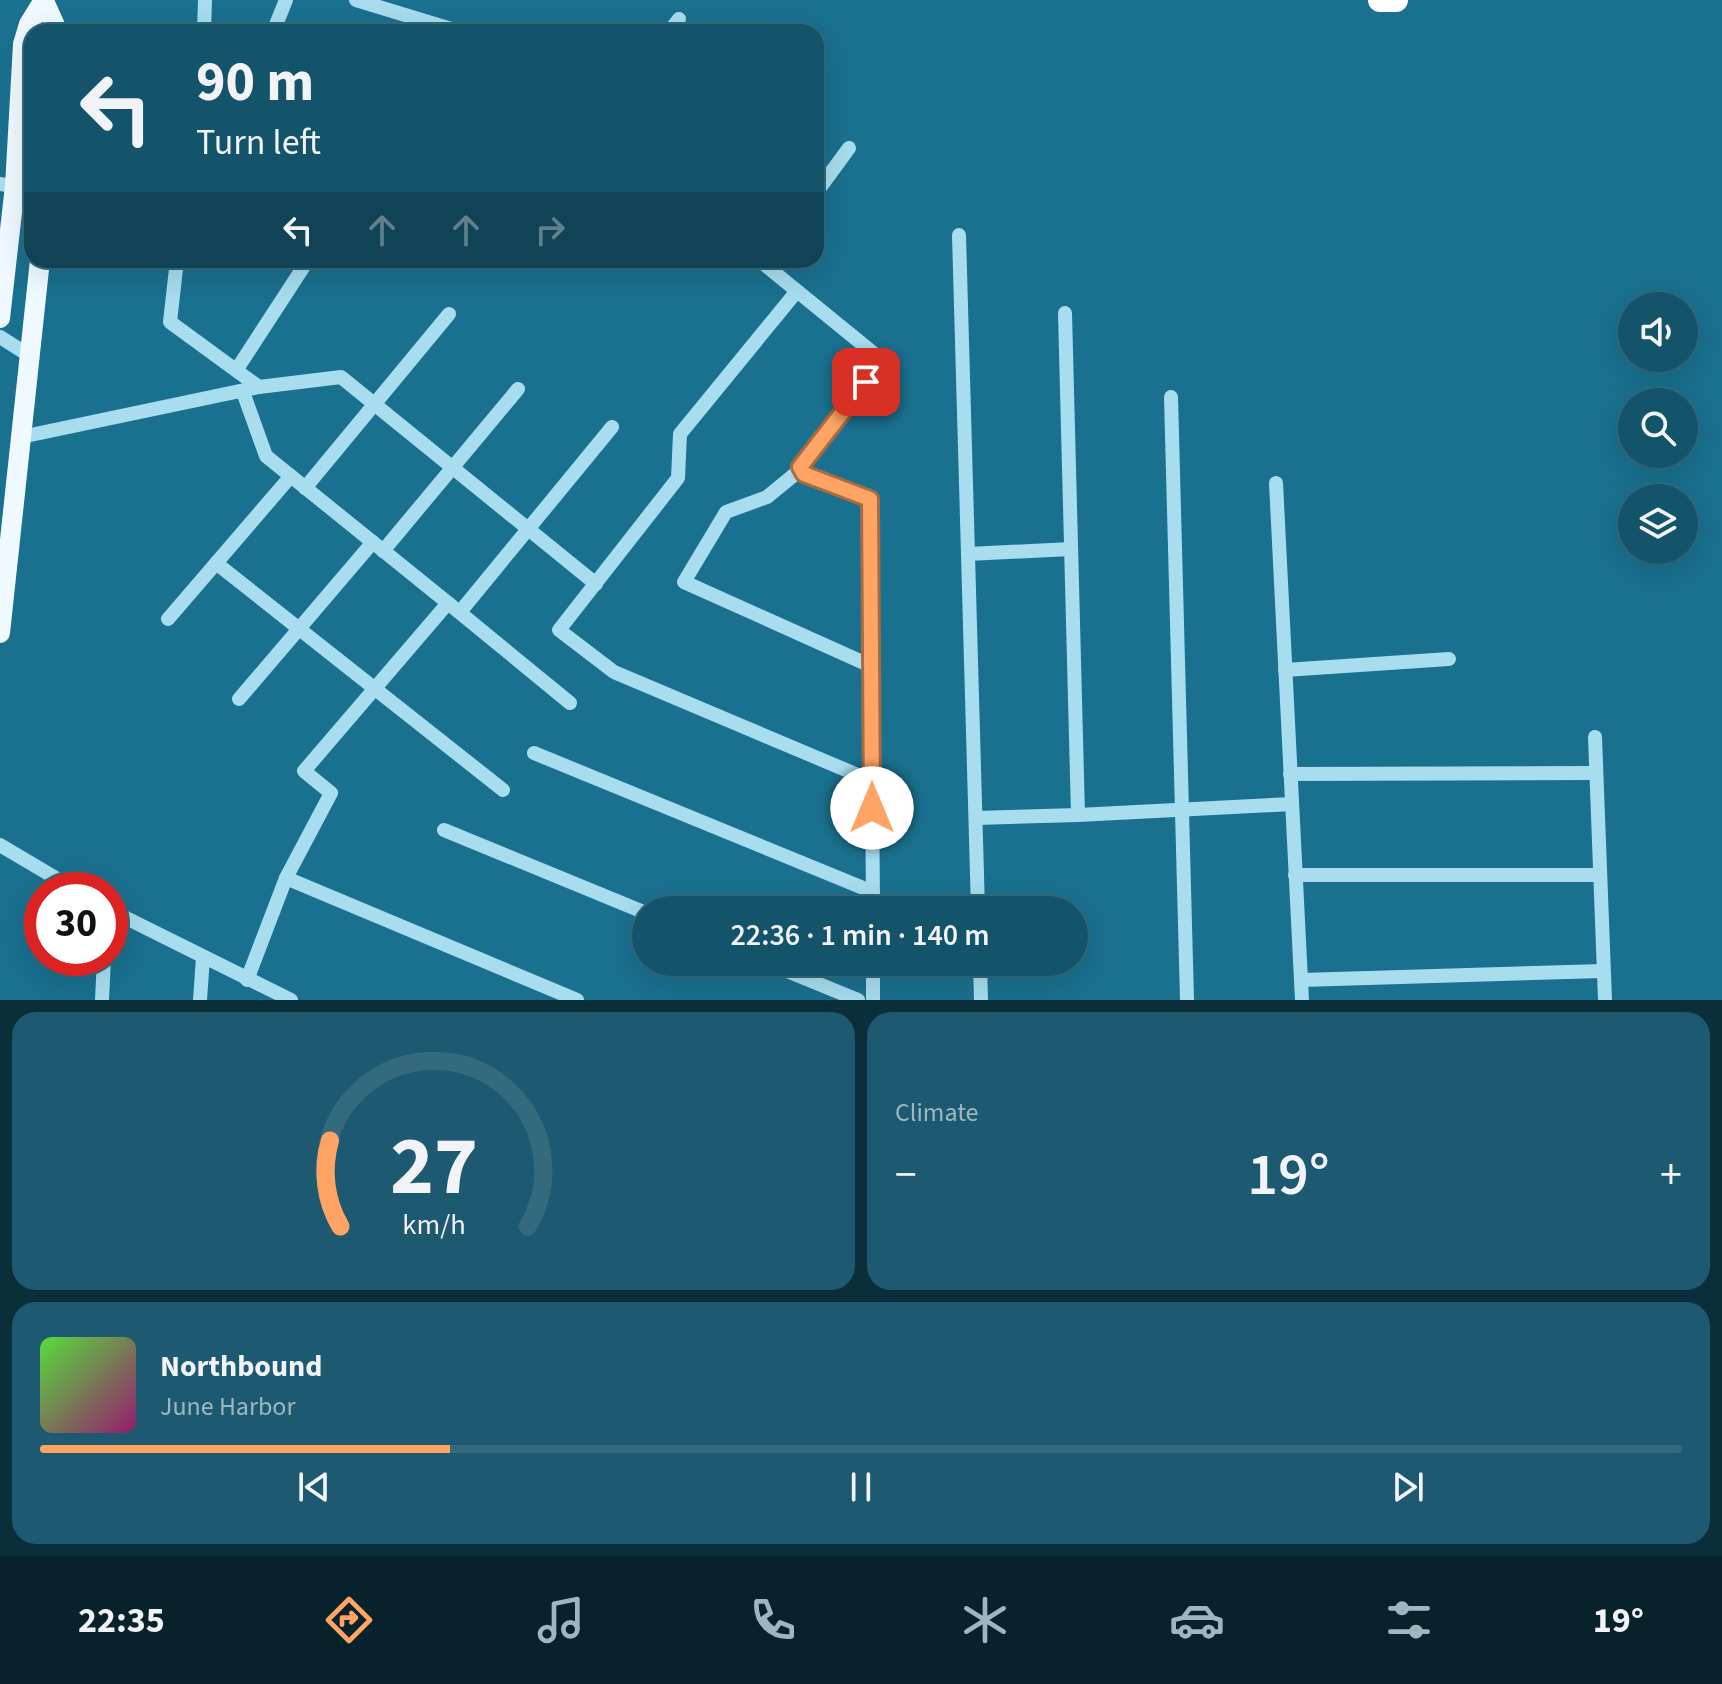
<!DOCTYPE html>
<meta charset="utf-8">
<style>
:root{--surface:#14546b;--page:#1d5a71;--text:#f1f3f6;--muted:#9db7c1;--line:#336a7e;--accent:#ffa464}
body{margin:0;font-family:"Source Sans 3",sans-serif;background:var(--page);color:var(--text);height:100vh;display:flex;flex-direction:column;font-size:30px;white-space:nowrap}
*{box-sizing:border-box;margin:0}
p{font-size:26px;color:var(--muted)}
.icon{flex:none;width:44px;height:44px;fill:none;stroke:currentColor;stroke-width:2;stroke-linecap:round;stroke-linejoin:round}
.map{position:relative;height:1000px;overflow:hidden}
.details{display:flex;flex-direction:column;gap:12px;padding:12px;background:#0b2e3b;flex:1}
.details>*{flex:none}
.hud{position:absolute;left:24px;top:24px;width:800px;height:244px;border-radius:24px;box-shadow:0 8px 32px #0002,0 0 0 2px var(--line);background:#14546b;color:var(--text);overflow:hidden}
.tools{position:absolute;left:1618px;top:292px;display:grid;gap:16px}
.tools a{display:grid;place-items:center;width:80px;height:80px;border-radius:50%;background:var(--surface);box-shadow:0 8px 32px #0002,0 0 0 2px var(--line);font-size:40px}
.speed{position:absolute;left:24px;top:872px;display:flex;gap:16px;font-size:40px;font-weight:700;text-align:center}
.speed>*{display:grid;place-content:center;width:104px;height:104px;border-radius:50%;background:var(--surface);box-shadow:0 8px 32px #0002,0 0 0 2px var(--line);line-height:1}
.speed .limit{border:12px solid #d22;background:#fff;color:#111}
.pin{position:absolute;display:grid;place-items:center;width:68px;height:68px;color:#fff;margin:-34px;border-radius:16px;box-shadow:0 4px 12px #0006}
.me{position:absolute;width:88px;margin:-44px;rotate:0deg;stroke-linejoin:round;filter:drop-shadow(0 0 6px #0008)}
.turn{display:flex;align-items:center;gap:28px;height:168px;padding:0 40px;font-size:36px}
.turn .icon{width:104px;height:104px;stroke-width:2.5}
.turn b{display:block;font-size:56px;line-height:68px}
.lanes{display:flex;align-items:center;height:76px;padding:0 40px;background:#0003;justify-content:center;gap:40px;direction:ltr}
.lanes .off{opacity:.35}
.big{font-size:60px;font-weight:600;line-height:1.1}
.details .widget{flex:1;display:flex;flex-direction:column;justify-content:center;gap:12px;min-width:0;padding:0 28px;border-radius:24px;background:var(--page)}
.details .dial{align-items:center;gap:0}
.dial svg{height:208px;overflow:visible;fill:none;stroke:var(--line);stroke-width:7;stroke-linecap:round;text-anchor:middle}
.dial text{fill:var(--text);stroke:none}
.song{display:flex;align-items:center;gap:24px}
.cover{width:96px;height:96px;border-radius:12px;background:linear-gradient(135deg,hsl(110 70% 55%),hsl(320 70% 35%))}
.played{height:8px;border-radius:4px;background:linear-gradient(90deg,var(--accent) 25%,var(--line) 25%)}
.keys{display:flex;justify-content:space-around;direction:ltr}
.heat{display:flex;justify-content:space-between;align-items:center;font-size:44px;direction:ltr}
.details .tiles{flex:1;display:grid;gap:12px;grid-template-columns:1fr 1fr}
.widget:last-child{grid-column:span 2}
.trip{position:absolute;left:632px;top:896px;width:456px;height:80px;border-radius:40px;background:var(--surface);box-shadow:0 8px 32px #0002,0 0 0 2px var(--line);font-weight:600;line-height:80px;text-align:center}
.dock{display:flex;height:128px;justify-content:space-around;align-items:center;background:#08222b;color:var(--muted)}
.dock .icon{width:56px;height:56px}
.dock .current{color:var(--accent)}
.dock b{font-size:36px;color:var(--text)}
.map>svg:first-child{display:block}
</style>
<div class="map">
<svg width="1722" height="1000" viewBox="0 0 1722 1000">
<rect width="100%" height="100%" fill="#1a708f"/>
<g fill="none" stroke-linecap="round" stroke-linejoin="round">
<!-- minor -->
<g stroke="#a7ddee" stroke-width="14">
<polyline points="356,0 461,32"/>
<polyline points="204,32 205,0"/>
<polyline points="273,32 286,0"/>
<polyline points="669,32 679,19"/>
<polyline points="0,184 32,190"/>
<polyline points="816,193 849,148"/>
<polyline points="959,235 978,910"/>
<polyline points="177,260 170,322 259,387"/>
<polyline points="759,260 883,361 800,467 804,474 870,499 873,910"/>
<polyline points="797,291 680,434 678,478 559,630 614,672 872,781"/>
<polyline points="0,337 30,356"/>
<polyline points="237,369 308,260"/>
<polyline points="243,392 266,456 448,603"/>
<polyline points="1171,397 1187,1000"/>
<polyline points="21,437 259,387 341,377 596,584"/>
<polyline points="800,470 767,497 726,512 684,582 871,666"/>
<polyline points="1276,483 1302,1000"/>
<polyline points="305,488 449,314"/>
<polyline points="383,551 518,389"/>
<polyline points="968,554 1071,549"/>
<polyline points="216,563 503,790"/>
<polyline points="460,612 612,427"/>
<polyline points="168,619 291,476"/>
<polyline points="1285,670 1449,659"/>
<polyline points="239,699 373,542"/>
<polyline points="1595,737 1605,1000"/>
<polyline points="534,753 873,892"/>
<polyline points="1290,774 1596,773"/>
<polyline points="1078,815 1292,804"/>
<polyline points="976,818 1078,815 1065,313"/>
<polyline points="444,830 646,913"/>
<polyline points="0,845 76,890"/>
<polyline points="1295,875 1600,875"/>
<polyline points="286,878 577,1000"/>
<polyline points="110,910 291,1000"/>
<polyline points="765,962 858,1000"/>
<polyline points="873,962 873,1000"/>
<polyline points="980,962 981,1000"/>
<polyline points="247,980 286,878 331,793 304,771 448,603 570,703"/>
<polyline points="1301,980 1603,971"/>
<polyline points="102,1000 104,958"/>
<polyline points="200,1000 203,957"/>
</g>
<!-- major -->
<g stroke="#eefaff" stroke-width="20">
<polyline points="44,1 58,32"/>
<polyline points="0,318 15,186 23,44 29,24 44,0"/>
<polyline points="0,633 40,260"/>
</g>
<!-- highway -->
<polyline stroke="#fff" stroke-width="24" points="1380,0 1396,0"/>
</g>
<g fill="none" stroke-linecap="round" stroke-linejoin="round">
<defs>
<polyline id="route" points="866,382 800,467 804,474 870,499 872,808"/>
</defs>
<!-- route casing -->
<use href="#route" stroke="#a66b41" stroke-width="20"/>
<!-- route -->
<use href="#route" stroke="#ffa464" stroke-width="14"/>
</g>
</svg>
<div class="tools">
<a><svg class="icon" aria-label="sound" viewBox="0 0 24 24"><path d="M4 9h4l5-4v14l-5-4H4zM17 9q2 3 0 6"/></svg></a>
<a><svg class="icon" aria-label="search" viewBox="0 0 24 24"><circle cx="10" cy="10" r="6"/><path d="M15 15l6 6"/></svg></a>
<a><svg class="icon" aria-label="layers" viewBox="0 0 24 24"><path d="M12 4l9 5-9 5-9-5zM3 14l9 5 9-5"/></svg></a>
</div>
<div class="speed"><div class="limit">30</div></div>
<div class="pin" style="left:866px;top:382px;background:#d93025"><svg class="icon" aria-label="arrive" viewBox="0 0 24 24"><path d="M6 21V4h12l-3 4 3 4H6"/></svg></div>
<svg class="me" style="left:872px;top:808px" viewBox="-20 -20 40 40"><circle r="19" fill="#fff"/><path d="M0-13L10 11 0 6-10 11z" fill="#ffa464"/></svg>
<div class="trip">22:36 · 1 min · 140 m</div>
<div class="hud">
<div class="turn"><svg class="icon" aria-label="left" viewBox="0 0 24 24"><path d="M17 20v-9H6M10 6l-5 5 5 5"/></svg><div><b>90 m</b>Turn left</div></div>
<div class="lanes"><svg class="icon" aria-label="left" viewBox="0 0 24 24"><path d="M17 20v-9H6M10 6l-5 5 5 5"/></svg><svg class="icon off" aria-label="ahead" viewBox="0 0 24 24"><path d="M12 20V5M6 11l6-6 6 6"/></svg><svg class="icon off" aria-label="ahead" viewBox="0 0 24 24"><path d="M12 20V5M6 11l6-6 6 6"/></svg><svg class="icon off" aria-label="right" viewBox="0 0 24 24"><path d="M7 20v-9h11M14 6l5 5-5 5"/></svg></div>
</div>
</div>
<section class="details">
<div class="tiles">
<div class="widget dial"><svg viewBox="0 0 100 80">
<path d="M14 69A42 42 0 1 1 86 69"/>
<path d="M14 69A42 42 0 0 1 10 36" stroke="#ffa464"/>
<text x="50" y="56" font-size="32" font-weight="700">27</text>
<text x="50" y="72" font-size="11">km/h</text>
</svg></div>
<div class="widget"><p>Climate</p>
<div class="heat"><a>−</a><b class="big">19°</b><a>+</a></div>
</div>
<div class="widget">
<div class="song"><i class="cover"></i><div><b>Northbound</b><p>June Harbor</p></div></div>
<div class="played"></div>
<div class="keys"><svg class="icon" aria-label="previous" viewBox="0 0 24 24"><path d="M18 5L8 12l10 7zM5 5v14"/></svg><svg class="icon" aria-label="pause" viewBox="0 0 24 24"><path d="M8 5v14M16 5v14"/></svg><svg class="icon" aria-label="next" viewBox="0 0 24 24"><path d="M6 5l10 7-10 7zM19 5v14"/></svg></div>
</div>
</div>
</section>
<nav class="dock">
<b>22:35</b>
<svg class="icon current" aria-label="directions" viewBox="0 0 24 24"><path d="M12 3l9 9-9 9-9-9zM9 14v-3h6M13 9l2 2-2 2"/></svg>
<svg class="icon" aria-label="music" viewBox="0 0 24 24"><path d="M9 18V5l10-2v13"/><circle cx="6" cy="18" r="3"/><circle cx="16" cy="16" r="3"/></svg>
<svg class="icon" aria-label="phone" viewBox="0 0 24 24"><path d="M5 4h4l2 5-3 2q2 4 5 5l2-3 5 2v4C11 20 4 13 5 4z"/></svg>
<svg class="icon" aria-label="climate" viewBox="0 0 24 24"><path d="M12 3v18M4 7l16 10M4 17L20 7"/></svg>
<svg class="icon" aria-label="car" viewBox="0 0 24 24"><path d="M5 17H2v-5l4-1 3-4h7l3 4 3 1v5h-3M9 17h6M6 11h13"/><circle cx="7" cy="17" r="2"/><circle cx="17" cy="17" r="2"/></svg>
<svg class="icon" aria-label="filters" viewBox="0 0 24 24"><path d="M4 7h16M4 17h16"/><circle cx="9" cy="7" r="2"/><circle cx="15" cy="17" r="2"/></svg>
<b>19°</b>
</nav>
